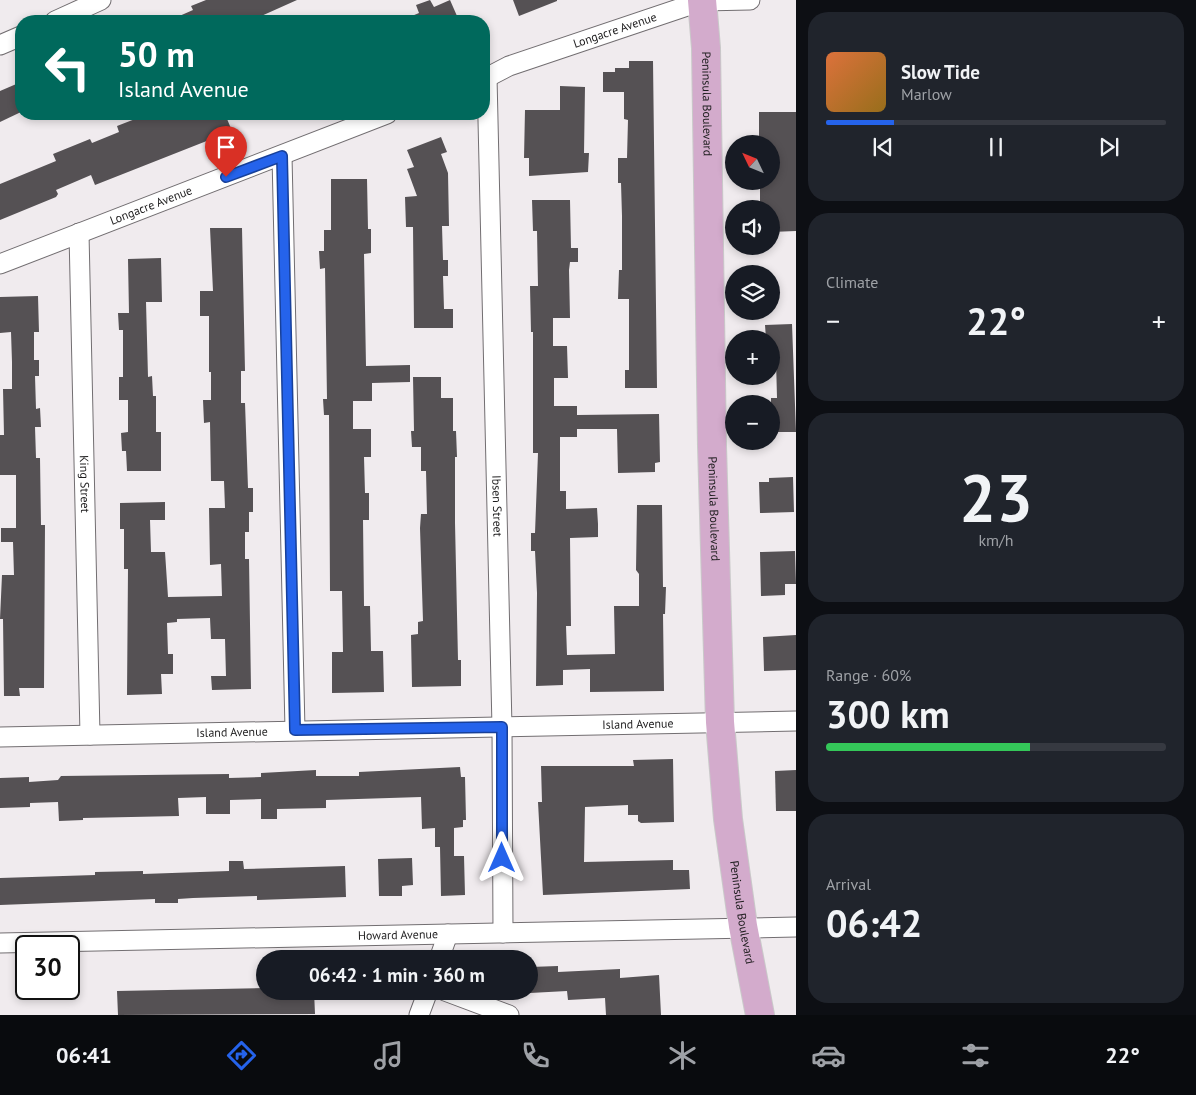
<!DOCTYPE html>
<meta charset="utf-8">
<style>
:root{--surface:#171b24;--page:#20242c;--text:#f1f3f6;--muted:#9ea1a6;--line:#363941;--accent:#2563eb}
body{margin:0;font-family:"PT Sans",sans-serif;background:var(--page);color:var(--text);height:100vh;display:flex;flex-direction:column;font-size:19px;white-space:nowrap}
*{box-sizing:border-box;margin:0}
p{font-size:16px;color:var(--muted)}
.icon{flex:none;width:28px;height:28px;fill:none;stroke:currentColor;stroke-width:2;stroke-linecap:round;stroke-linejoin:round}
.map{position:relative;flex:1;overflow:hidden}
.details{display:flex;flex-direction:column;gap:12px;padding:12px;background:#0d0f14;width:400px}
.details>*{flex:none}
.guide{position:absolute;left:15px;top:15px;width:475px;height:105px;border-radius:20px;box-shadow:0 2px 8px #0003;background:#00695c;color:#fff;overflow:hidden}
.needle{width:32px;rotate:313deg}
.fabs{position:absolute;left:725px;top:135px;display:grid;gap:10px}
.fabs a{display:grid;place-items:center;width:55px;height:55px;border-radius:50%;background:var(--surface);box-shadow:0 2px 8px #0003;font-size:25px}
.speed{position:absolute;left:15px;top:935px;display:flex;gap:10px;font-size:25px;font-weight:700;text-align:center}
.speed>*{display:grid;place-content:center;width:65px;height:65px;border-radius:50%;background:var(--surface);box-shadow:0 2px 8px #0003;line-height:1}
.speed .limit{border:2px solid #111;border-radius:8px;background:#fff;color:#111}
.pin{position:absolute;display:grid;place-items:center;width:42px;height:42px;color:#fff;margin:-51px -21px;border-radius:50% 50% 50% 0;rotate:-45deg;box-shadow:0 0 5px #0007}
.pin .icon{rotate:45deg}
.me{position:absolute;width:55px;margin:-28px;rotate:0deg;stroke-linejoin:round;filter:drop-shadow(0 0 4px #0008)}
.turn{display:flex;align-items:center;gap:18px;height:105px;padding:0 20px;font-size:22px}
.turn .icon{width:65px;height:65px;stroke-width:2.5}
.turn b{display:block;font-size:35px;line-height:42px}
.big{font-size:38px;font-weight:700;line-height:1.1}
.details .card{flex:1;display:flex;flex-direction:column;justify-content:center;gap:8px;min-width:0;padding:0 18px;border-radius:20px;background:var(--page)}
.details .dial{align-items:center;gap:0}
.dial b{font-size:65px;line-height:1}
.song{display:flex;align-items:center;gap:15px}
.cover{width:60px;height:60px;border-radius:8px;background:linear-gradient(135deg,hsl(20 70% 55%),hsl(40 70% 35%))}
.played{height:5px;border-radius:2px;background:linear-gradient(90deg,var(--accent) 20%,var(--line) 20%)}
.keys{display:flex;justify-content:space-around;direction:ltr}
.heat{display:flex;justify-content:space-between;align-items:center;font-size:28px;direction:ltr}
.charge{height:8px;border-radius:4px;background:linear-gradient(90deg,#34c759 60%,var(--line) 0)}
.trip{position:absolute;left:256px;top:950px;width:282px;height:50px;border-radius:25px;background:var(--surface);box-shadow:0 2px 8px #0003;font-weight:700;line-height:50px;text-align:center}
.tab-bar{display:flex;height:80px;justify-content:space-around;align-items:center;background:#090b0e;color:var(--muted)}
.tab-bar .icon{width:35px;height:35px}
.tab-bar .selected{color:var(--accent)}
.tab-bar b{font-size:22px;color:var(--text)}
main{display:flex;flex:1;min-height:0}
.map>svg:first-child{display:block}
</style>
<main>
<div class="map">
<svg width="796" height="1015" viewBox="0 0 796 1015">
<rect width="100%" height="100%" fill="#f0ebee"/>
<!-- building -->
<g fill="#555154">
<polygon points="206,0 297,0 250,21 168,21 193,10 191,6"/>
<polygon points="430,0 434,7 450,0 457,16 442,21 400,21 419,13 416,5"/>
<polygon points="513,0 557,0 557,1 519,16"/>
<polygon points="629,61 653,61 657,388 625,388 625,370 629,370 629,299 618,299 619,270 622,270 622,216 621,183 618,183 618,158 627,158 628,120 624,119 624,92 603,92 603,72 615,72 615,68 629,68"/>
<polygon points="21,82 21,112 0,122 0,91"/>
<polygon points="560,86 585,87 584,153 589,153 588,172 529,176 529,158 524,158 525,110 560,110"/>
<polygon points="759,112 796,112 796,231 771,232 771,209 760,209 760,181 771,181 771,144 759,144"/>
<polygon points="148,114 225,114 232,131 95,185 91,175 56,190 58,194 56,197 0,220 0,184 56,161 53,154 90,139 92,143 119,132 117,126"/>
<polygon points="441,137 447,152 441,154 448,173 449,226 442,226 443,260 448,260 448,276 443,276 444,309 453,309 453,328 414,328 413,227 406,227 405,197 417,196 407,169 414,167 407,150"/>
<polygon points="331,179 367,179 368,229 371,229 371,253 364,254 366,366 410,365 410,382 372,383 372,401 353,401 353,429 371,429 371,457 364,457 365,493 369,493 369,520 363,520 364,606 370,606 371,651 383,651 384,692 332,693 332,652 343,652 342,591 330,591 329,415 324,415 323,399 327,399 325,268 320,269 319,251 324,251 324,230 331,230"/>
<polygon points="532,200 570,200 571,248 578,248 578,262 570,262 569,270 570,318 553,318 553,346 567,346 568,378 554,378 554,406 577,406 577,415 659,414 660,462 655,463 655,472 618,473 617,429 577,429 577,437 560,437 560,491 566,491 566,509 597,508 598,524 598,537 570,538 571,626 566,626 567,655 615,654 614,606 639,606 639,574 636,570 637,505 662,505 663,587 666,587 665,614 663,614 664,691 590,692 590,669 563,670 563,685 536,686 537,593 535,551 531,551 531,533 535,533 538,453 533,453 533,332 531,332 530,286 538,286 537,231 533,231"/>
<polygon points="210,228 242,228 245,371 241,371 241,403 245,403 248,488 253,488 253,512 249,512 249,532 245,532 245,559 249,559 251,689 212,690 211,676 226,676 225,639 211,639 210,618 177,619 177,622 167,623 168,654 173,654 173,674 161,674 162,694 127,695 128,569 124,569 124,529 120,529 120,503 165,502 165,520 150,520 151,552 165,552 168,597 222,596 221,564 210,565 209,508 225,508 224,481 211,481 210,422 204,423 203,400 211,400 211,372 209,372 209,316 200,316 200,291 213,291"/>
<polygon points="161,258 162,302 146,302 148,377 152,376 153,396 156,396 156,432 161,432 161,471 127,471 126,451 122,451 121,433 128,432 128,400 119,400 119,377 123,377 123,330 119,330 118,313 129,313 128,259"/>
<polygon points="38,296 39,332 34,332 34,360 39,360 39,376 35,376 36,409 40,408 41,427 35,427 36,458 40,458 41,525 45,525 44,688 19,688 20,696 4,696 3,619 0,619 2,575 14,575 13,542 1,542 1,528 16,528 16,475 0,475 0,435 4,435 3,389 12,389 12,362 11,332 0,333 0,297"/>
<polygon points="792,324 796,432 771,432 771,398 777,398 776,360 771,360 771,339 766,339 765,325"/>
<polygon points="413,377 441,377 441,398 453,398 453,431 456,431 457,457 455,457 455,523 458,660 461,660 461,686 412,687 411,635 418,634 418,622 423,621 420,528 421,514 427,514 426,471 421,471 421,447 412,447 411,431 414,431"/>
<polygon points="793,477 794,512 760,513 759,482 769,482 769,478"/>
<polygon points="795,551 796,584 785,584 785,595 761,596 760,552"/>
<polygon points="796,635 796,670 764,671 763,637"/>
<polygon points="673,759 674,822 641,823 638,821 638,815 628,815 628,805 585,807 584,862 673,860 673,870 689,870 690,889 543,895 538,802 542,802 541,766 634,766 633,760"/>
<polygon points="460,767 461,777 465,777 466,820 463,820 463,827 454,828 454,856 464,856 465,895 441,896 440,847 435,847 435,828 422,829 421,797 326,800 326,808 277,809 277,819 261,819 261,799 230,800 230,814 206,814 206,797 178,798 179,816 83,818 83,820 59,821 58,802 30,803 30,807 0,808 0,778 29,777 29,782 58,780 61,776 229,774 229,778 261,777 261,773 316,770 316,776 359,776 359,772"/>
<polygon points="796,770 796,811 776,811 775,771"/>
<polygon points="412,858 413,885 402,886 402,896 379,896 378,859"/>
<polygon points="229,861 243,861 244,869 345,866 346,897 257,900 257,896 193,898 178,899 178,903 155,903 155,899 0,905 0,878 95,875 95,872 143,871 143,874 229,871"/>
<polygon points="558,966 558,972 620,969 620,978 659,975 661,1015 606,1015 605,998 568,1000 567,991 530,993 530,967"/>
<polygon points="265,988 265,991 314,991 315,1014 118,1015 117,991"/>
</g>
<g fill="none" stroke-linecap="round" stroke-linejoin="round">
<defs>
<g id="street">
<polyline points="55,21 101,0"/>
<polyline points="0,45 21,36"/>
<path id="s1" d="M487 77 502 727 503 933"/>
<path id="s2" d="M484 79 509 66 702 1 750 0"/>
<polyline points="282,156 295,730"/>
<path id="s3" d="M79 233 90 735"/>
<path id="s4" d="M0 264 387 114"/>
<path id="s5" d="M0 737 796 721"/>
<path id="s6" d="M0 943 796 927"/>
<polyline points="439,959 448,934"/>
<polyline points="445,991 509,1015"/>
<polyline points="419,1015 428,991"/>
</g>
<g id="primary">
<path id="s7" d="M702 0 706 48 712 446 720 722 728 819 743 926 760 1015"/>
</g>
</defs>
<!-- street casing -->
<use href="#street" stroke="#726e71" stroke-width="21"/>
<!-- primary casing -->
<use href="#primary" stroke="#c9c9c9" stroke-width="30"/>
<!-- street -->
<use href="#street" stroke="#fff" stroke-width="19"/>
<!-- primary -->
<use href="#primary" stroke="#d3abcc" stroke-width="28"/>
</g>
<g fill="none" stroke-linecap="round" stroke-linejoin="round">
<defs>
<polyline id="route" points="226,177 282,156 295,730 502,727 502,858"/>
</defs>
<!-- route casing -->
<use href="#route" stroke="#184099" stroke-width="12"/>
<!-- route -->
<use href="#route" stroke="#2563eb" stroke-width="9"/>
</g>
<g text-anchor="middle" stroke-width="5" stroke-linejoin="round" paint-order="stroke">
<!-- street labels -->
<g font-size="12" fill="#1e1d1e" stroke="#f0ebee">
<text dy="4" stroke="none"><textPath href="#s2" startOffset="140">Longacre Avenue</textPath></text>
<text dy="4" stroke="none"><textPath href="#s7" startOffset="104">Peninsula Boulevard</textPath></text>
<text dy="4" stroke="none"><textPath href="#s4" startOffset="162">Longacre Avenue</textPath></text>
<text dy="4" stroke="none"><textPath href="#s3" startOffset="251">King Street</textPath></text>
<text dy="4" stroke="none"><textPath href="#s1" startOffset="429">Ibsen Street</textPath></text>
<text dy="4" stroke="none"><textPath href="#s7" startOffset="509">Peninsula Boulevard</textPath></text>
<text dy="4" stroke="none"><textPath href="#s5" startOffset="638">Island Avenue</textPath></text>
<text dy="4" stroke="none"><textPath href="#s5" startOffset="232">Island Avenue</textPath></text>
<text dy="4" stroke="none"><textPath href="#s7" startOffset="914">Peninsula Boulevard</textPath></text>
<text dy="4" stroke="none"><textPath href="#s6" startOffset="398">Howard Avenue</textPath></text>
</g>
</g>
</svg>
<div class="fabs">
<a><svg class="needle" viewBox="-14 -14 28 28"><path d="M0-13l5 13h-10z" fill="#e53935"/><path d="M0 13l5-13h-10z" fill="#9ea1a6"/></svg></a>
<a><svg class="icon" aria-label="sound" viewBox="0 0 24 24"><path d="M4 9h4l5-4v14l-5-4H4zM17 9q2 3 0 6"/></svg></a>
<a><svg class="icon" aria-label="layers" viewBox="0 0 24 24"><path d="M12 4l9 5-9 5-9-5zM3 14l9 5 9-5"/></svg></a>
<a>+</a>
<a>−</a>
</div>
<div class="speed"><div class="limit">30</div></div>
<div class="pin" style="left:226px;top:177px;background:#d93025"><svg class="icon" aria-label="arrive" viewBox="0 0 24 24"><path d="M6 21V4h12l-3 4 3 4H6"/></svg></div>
<svg class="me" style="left:502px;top:858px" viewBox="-20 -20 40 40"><path d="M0-17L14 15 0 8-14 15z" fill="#2563eb" stroke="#fff" stroke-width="4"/></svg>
<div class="trip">06:42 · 1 min · 360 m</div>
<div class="guide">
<div class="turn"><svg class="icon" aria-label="left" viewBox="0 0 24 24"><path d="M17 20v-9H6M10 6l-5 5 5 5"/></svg><div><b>50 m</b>Island Avenue</div></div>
</div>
</div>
<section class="details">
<div class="card">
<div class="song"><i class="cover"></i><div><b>Slow Tide</b><p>Marlow</p></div></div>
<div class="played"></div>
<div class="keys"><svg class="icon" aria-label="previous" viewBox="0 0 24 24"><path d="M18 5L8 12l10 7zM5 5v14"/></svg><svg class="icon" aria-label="pause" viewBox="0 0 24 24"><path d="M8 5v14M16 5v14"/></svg><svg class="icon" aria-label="next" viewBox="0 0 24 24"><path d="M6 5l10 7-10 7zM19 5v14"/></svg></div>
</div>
<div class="card"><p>Climate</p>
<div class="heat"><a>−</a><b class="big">22°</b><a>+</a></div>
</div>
<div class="card dial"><b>23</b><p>km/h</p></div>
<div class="card"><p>Range · 60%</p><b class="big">300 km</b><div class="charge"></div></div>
<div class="card"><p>Arrival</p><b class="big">06:42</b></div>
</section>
</main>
<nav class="tab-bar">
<b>06:41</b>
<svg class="icon selected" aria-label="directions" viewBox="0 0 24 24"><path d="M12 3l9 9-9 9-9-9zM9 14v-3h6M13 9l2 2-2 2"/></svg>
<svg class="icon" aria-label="music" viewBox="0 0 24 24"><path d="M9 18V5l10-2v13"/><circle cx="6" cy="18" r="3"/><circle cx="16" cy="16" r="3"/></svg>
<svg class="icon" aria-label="phone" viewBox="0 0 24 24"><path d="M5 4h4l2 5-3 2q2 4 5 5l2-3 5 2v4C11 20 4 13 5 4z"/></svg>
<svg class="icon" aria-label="climate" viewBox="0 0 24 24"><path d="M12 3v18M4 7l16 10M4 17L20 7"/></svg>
<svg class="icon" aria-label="car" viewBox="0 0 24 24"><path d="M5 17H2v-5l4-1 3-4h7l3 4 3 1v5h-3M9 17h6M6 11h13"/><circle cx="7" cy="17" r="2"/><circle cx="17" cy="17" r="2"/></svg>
<svg class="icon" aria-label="filters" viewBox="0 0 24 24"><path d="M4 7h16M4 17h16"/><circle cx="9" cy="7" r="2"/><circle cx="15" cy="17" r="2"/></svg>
<b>22°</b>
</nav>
